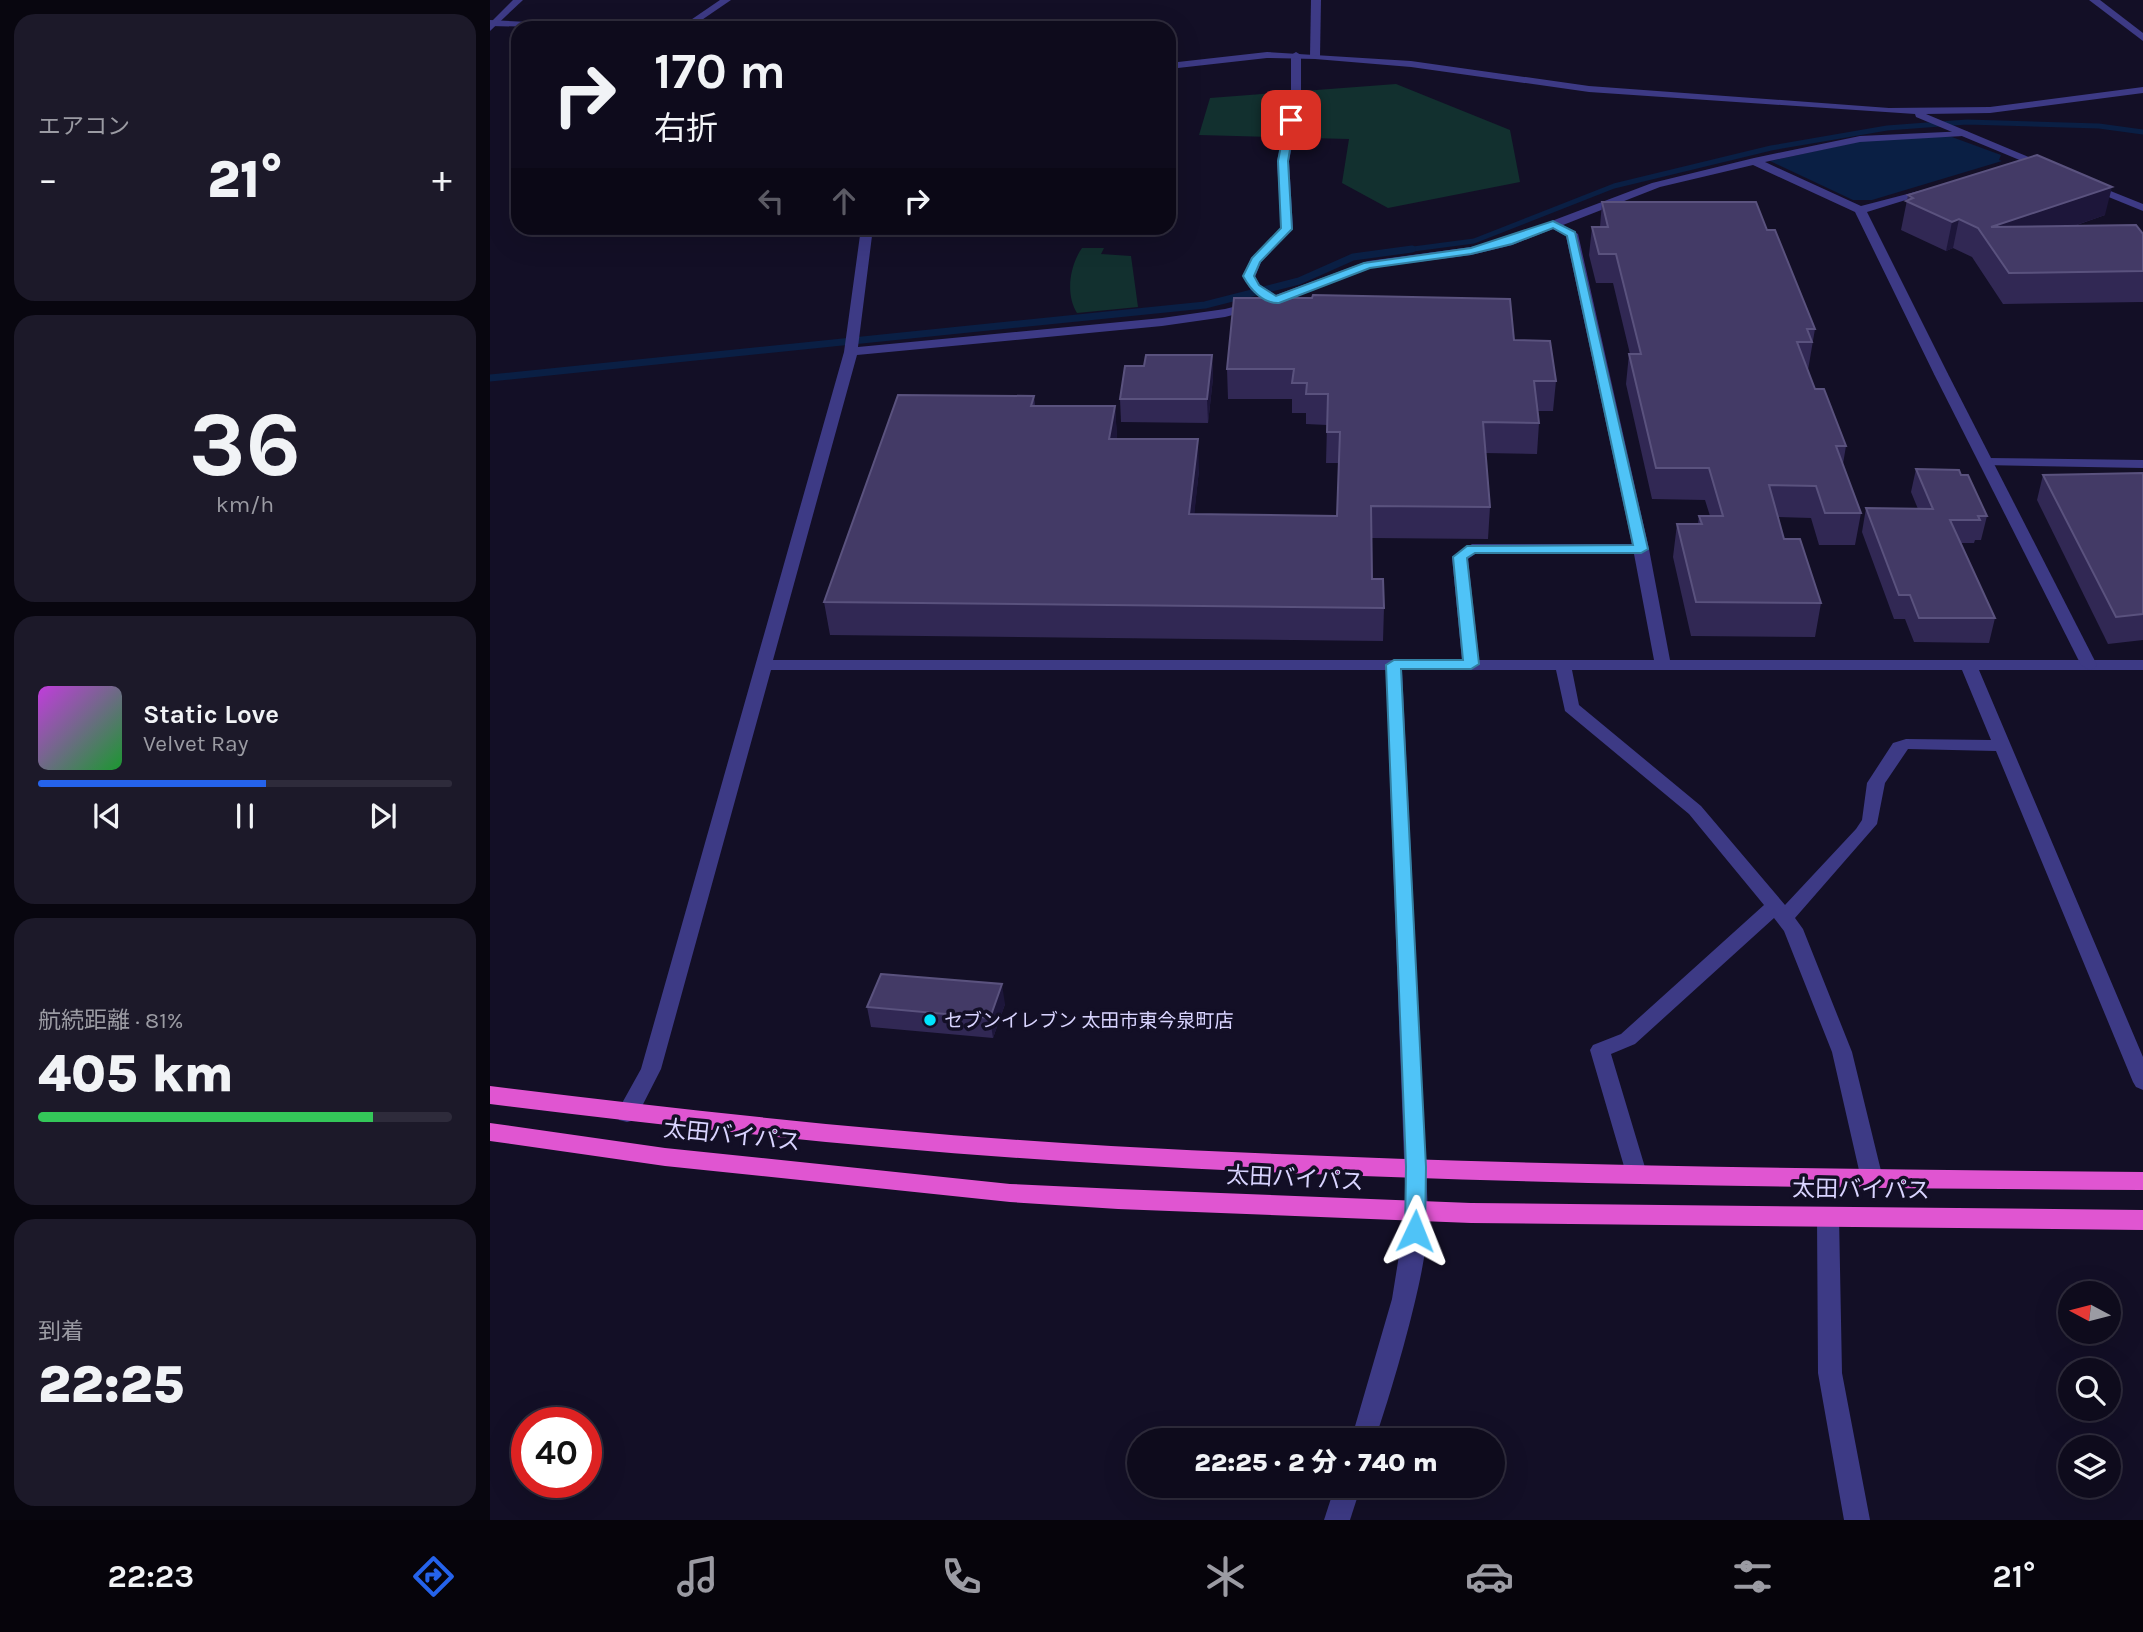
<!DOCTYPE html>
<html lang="ja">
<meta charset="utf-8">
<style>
:root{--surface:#0e0b1c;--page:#1c1929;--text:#f1f3f6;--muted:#9b9ba3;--line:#2e2b3b;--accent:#2563eb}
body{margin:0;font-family:Karla,"Noto Sans JP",sans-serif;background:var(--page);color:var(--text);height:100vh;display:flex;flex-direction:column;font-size:26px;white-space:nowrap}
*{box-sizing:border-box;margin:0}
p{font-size:23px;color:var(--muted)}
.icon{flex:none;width:38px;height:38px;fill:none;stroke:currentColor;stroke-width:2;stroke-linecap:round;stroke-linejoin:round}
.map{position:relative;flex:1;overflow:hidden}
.sheet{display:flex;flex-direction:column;gap:14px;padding:14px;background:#08060f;width:490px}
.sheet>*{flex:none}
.top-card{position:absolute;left:21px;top:21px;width:665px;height:214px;border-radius:21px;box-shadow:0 7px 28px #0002,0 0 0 2px var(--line);background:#0e0b1c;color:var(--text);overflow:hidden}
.needle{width:46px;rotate:277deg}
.fabs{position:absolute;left:1568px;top:1281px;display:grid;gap:14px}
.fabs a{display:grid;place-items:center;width:63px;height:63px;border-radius:50%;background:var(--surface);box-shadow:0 7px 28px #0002,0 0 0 2px var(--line);font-size:35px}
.speed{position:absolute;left:21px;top:1407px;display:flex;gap:14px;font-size:35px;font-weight:700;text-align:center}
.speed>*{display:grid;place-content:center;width:91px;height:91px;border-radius:50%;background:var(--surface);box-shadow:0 7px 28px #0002,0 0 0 2px var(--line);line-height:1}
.speed .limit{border:10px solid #d22;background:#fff;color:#111}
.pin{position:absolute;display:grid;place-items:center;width:60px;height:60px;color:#fff;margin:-30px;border-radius:14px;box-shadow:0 4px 10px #0006}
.me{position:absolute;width:77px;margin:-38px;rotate:2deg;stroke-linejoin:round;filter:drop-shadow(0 0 5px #0008)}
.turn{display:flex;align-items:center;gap:24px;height:147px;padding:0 28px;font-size:32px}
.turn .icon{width:91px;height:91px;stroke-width:2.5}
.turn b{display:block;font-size:49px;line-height:60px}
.lanes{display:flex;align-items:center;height:66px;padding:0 28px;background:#0003;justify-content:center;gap:35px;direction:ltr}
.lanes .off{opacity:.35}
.big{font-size:52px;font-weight:800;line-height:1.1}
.sheet .widget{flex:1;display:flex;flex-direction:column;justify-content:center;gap:10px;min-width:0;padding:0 24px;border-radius:21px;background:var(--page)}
.sheet .dial{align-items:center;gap:0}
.dial b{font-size:91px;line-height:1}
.song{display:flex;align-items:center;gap:21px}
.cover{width:84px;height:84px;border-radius:10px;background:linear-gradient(135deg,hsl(290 70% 55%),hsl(130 70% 35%))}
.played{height:7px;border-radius:4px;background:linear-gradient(90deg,var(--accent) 55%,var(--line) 55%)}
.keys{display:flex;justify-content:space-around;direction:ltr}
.heat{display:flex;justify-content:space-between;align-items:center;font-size:38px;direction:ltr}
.charge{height:10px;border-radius:5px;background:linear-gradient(90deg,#34c759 81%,var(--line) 0)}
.trip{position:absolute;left:637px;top:1428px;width:378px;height:70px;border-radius:35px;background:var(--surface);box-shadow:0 7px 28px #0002,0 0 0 2px var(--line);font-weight:800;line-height:70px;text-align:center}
.tab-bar{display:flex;height:112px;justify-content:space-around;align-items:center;background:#06040b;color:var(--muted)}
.tab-bar .icon{width:49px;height:49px}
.tab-bar .active{color:var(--accent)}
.tab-bar b{font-size:32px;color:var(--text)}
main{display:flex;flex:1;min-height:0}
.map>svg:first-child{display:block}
</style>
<main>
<section class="sheet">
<div class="widget"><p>エアコン</p>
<div class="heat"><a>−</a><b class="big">21°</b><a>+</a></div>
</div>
<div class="widget dial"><b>36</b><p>km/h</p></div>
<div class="widget">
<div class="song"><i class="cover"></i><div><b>Static Love</b><p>Velvet Ray</p></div></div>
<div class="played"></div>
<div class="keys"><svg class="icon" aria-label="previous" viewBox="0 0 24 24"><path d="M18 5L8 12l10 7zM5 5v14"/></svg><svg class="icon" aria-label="pause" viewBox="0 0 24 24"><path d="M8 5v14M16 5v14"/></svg><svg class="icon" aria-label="next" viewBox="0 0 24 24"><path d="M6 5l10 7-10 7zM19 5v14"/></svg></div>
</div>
<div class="widget"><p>航続距離 · 81%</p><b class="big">405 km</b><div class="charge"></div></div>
<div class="widget"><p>到着</p><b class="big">22:25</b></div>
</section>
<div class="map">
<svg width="1653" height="1520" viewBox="0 0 1653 1520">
<rect width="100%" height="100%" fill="#130f26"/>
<!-- green -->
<g fill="#12302f">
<polygon points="906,84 1020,130 1030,182 898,208 852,183 859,139 709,135 720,98"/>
<path d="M592 248H614L611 254 641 256 648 307 587 313C575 294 580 265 592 248Z"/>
</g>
<!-- water -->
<polygon fill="#0a1f44" points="1431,136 1462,137 1511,155 1509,160 1512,161 1382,200 1363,200 1280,161 1372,141"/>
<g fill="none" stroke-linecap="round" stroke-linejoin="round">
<!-- stream-far1 -->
<polyline stroke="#0a1f44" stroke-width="5" points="908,251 984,241 1124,186 1281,148 1397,128 1477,122 1609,126 1653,132"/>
<!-- stream -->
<polyline stroke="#0a1f44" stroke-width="7" points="0,378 715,305 809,281 863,257 922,249"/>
<!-- minor -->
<g fill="#3d3a85" fill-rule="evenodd">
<polygon points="23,0 33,0 0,31 0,23"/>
<polygon points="230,0 241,0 200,28 189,28"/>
<polygon points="821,0 831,0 830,56 825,59 820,56"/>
<polygon points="1599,0 1610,0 1653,33 1653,41"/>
<path d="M806 52 811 55V101L799 161 803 229 771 262 765 277 770 285 786 295 878 261 981 247 1014 239 1162 183 1264 158 1370 136 1477 131 1478 133 1473 136 1370 142 1275 162 1371 206 1448 186V190L1377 212 1458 374 1451 378 1444 374 1365 212 1263 165 1170 187 1073 225 1088 234 1159 549 1180 660H1653V670H1489L1653 1057V1090L1646 1087 1643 1082 1506 751 1418 749 1395 783 1387 824 1305 918 1313 929 1362 1052 1393 1179 1390 1185 1382 1188 1374 1185 1371 1179 1342 1052 1294 931 1284 918 1145 1044 1121 1054 1157 1174 1154 1180 1146 1182 1138 1180 1100 1050 1103 1045 1131 1034 1274 905 1199 814 1075 711 1066 670H912L938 1212 935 1218 927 1221 919 1218 916 1212 896 670H281L171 1069 145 1120 137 1122 129 1120 126 1114 151 1069 354 352 371 228H383L368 347 672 318 735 309 775 299 761 290 753 277 761 258 791 228 787 161 801 101V55ZM1063 229 1076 236 1142 544H982L962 557 972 660H283L367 355 672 326 735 317 789 303 880 268 981 255 1022 245ZM985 554H1144L1164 660H989L978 559ZM1082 670H1472L1501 740 1416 739 1403 743 1377 783 1372 820 1366 829 1295 905 1211 806 1089 705Z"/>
<polygon points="1497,458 1653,460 1653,468 1492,465 1490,462"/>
<polygon points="1338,1207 1346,1210 1349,1216 1352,1373 1380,1520 1354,1520 1328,1373 1327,1216 1330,1210"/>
</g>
<!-- tertiary -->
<g fill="#3d3a85" fill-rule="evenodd">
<polygon points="0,20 100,25 105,28 0,26"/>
<polygon points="777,52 921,61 1099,86 1399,108 1500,107 1653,87 1653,93 1500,113 1436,114 1560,166 1560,170 1556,171 1426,117 1425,114 1099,92 921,67 825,59 777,58 679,69 679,63"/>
<polygon points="1598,182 1653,204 1653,211 1594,187 1592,185"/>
<polygon points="1451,370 1458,374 1607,665 1605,668 1599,670 1591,665 1444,374"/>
<path d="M927 1203 935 1206C950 1235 898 1403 885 1440H861L902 1299 916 1212 919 1206Z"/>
<polygon points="845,1486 871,1486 860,1520 834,1520"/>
</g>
<!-- trunk -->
<g fill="#e055d1" fill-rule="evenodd">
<path d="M0 1086C207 1112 413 1134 621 1146 965 1165 1309 1169 1653 1172V1190C1309 1188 965 1184 621 1164 413 1152 207 1130 0 1104Z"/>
<polygon points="0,1123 175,1148 520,1184 628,1189 981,1203 1653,1210 1653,1230 981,1223 628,1209 520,1202 175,1166 0,1141"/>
</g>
</g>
<!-- wall -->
<g fill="#312854">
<polygon points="1418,195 1615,215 1584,226 1653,234 1653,302 1513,304 1482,257 1463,248 1456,251 1411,230"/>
<polygon points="1112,202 1277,230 1325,329 1318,370 1325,389 1356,446 1353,464 1371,513 1365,545 1329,545 1321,518 1288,517 1294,539 1331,603 1325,637 1201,636 1183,557 1187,524 1208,524 1209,516 1220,516 1215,500 1162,499 1136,384 1139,354 1140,354 1123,283 1106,283 1099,255 1102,227 1110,227"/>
<polygon points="1024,340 1066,381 1063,411 1048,411 1049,423 1047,454 995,453 1000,507 998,539 881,538 882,579 894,608 893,641 340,635 334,602 544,396 545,406 625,406 627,439 709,470 704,514 847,516 849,463 836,463 837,425 816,424 816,413 802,413 802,399 738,399 737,369"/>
<polygon points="722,355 723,378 718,423 631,422 630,399 654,366"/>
<polygon points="1426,469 1471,475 1497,516 1491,540 1485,540 1484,543 1471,543 1505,618 1499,643 1424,642 1415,619 1404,619 1372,532 1376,508 1428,509 1421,492"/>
<polygon points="1653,473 1653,640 1618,644 1547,500 1553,475"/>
<polygon points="515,1004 503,1038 381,1027 377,1007"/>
</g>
<!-- shaded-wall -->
<g fill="#1d163a">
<polygon points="1622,187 1615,215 1505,253 1501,227"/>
<polygon points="1469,219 1463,248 1456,251 1462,222"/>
<polygon points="722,355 723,378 718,423 717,399"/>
<polygon points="625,406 627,437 621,470 619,439"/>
<polygon points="708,439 709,470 701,546 699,514"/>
<polygon points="512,984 515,1004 503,1038 500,1018"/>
</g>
<!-- building -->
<g fill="#433a66" stroke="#5a527e" stroke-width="2">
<polygon points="1547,155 1622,187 1501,227 1646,225 1653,234 1653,271 1519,273 1488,228 1469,219 1462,222 1416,201 1423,198 1418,195"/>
<polygon points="1112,202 1266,202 1277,230 1285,230 1325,329 1317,329 1322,342 1307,342 1325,389 1334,389 1356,446 1346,446 1371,513 1335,513 1326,486 1279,485 1294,539 1310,539 1331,603 1206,602 1187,524 1212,524 1209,516 1233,516 1219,468 1166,468 1139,354 1151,354 1126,254 1109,254 1102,227 1118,227"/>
<polygon points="823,295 1020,299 1024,340 1060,341 1066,381 1044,381 1049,423 993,422 1000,507 881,506 882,579 893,579 894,608 334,602 408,395 544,396 541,406 625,406 619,439 708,439 699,514 847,516 850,432 837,432 838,394 816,394 817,383 802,383 804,369 737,369 744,298 822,298"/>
<polygon points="656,355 722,355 717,399 630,399 635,366 654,366"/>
<polygon points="1426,469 1469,470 1471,475 1478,475 1497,516 1488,516 1490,520 1460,520 1505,618 1429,618 1420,595 1409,595 1376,508 1443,509"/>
<polygon points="1653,473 1653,614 1626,617 1553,475"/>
<polygon points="391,974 512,984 500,1018 377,1007"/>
</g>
<!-- route -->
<path fill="#4fc3f7" stroke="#337fa1" stroke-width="2" d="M801 117 805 120 798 161 802 229 770 262 764 276 769 285 786 296 874 263 981 248 1063 221 1085 232 1158 549 1151 553H985L977 558 989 664 981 669H911L936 1167 935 1231 932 1237H918L915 1231 916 1167 896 665 904 660H973L963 557 977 546 1143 545 1077 236 1063 228 1022 244 981 254 880 268 789 303C773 304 760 289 753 276L762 258 791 228 788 161 796 120Z"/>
<!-- markers -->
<circle fill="#00e5ff" stroke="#130f26" stroke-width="2.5" cx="440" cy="1020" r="7"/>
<g text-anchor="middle" stroke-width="7" stroke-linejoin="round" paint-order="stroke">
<!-- poi labels -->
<g font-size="19" fill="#d9d4ff" stroke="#130f26" text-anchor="start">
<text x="454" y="1027">セブンイレブン 太田市東今泉町店</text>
</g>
<!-- near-street labels -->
<g font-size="23" fill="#d9d4ff" stroke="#130f26">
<text transform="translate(242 1135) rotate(6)" y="8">太田バイパス</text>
<text transform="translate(805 1178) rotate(3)" y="8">太田バイパス</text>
<text transform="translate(1371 1189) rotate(1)" y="8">太田バイパス</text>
</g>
</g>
</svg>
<div class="fabs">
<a><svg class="needle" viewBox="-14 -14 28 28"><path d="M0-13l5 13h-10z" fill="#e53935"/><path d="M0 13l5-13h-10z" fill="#9b9ba3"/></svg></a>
<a><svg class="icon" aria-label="search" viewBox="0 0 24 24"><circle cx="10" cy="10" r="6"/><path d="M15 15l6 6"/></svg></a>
<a><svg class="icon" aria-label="layers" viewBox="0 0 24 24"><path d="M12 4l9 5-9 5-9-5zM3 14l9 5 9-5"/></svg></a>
</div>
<div class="speed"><div class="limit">40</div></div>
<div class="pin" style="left:801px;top:120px;background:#d93025"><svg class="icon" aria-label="arrive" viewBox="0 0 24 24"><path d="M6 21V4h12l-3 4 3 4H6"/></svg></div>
<svg class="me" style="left:925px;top:1231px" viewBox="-20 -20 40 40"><path d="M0-17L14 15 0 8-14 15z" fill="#4fc3f7" stroke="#fff" stroke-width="4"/></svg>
<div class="trip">22:25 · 2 分 · 740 m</div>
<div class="top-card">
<div class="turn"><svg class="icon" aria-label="right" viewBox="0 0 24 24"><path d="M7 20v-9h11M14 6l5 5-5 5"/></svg><div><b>170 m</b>右折</div></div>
<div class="lanes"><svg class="icon off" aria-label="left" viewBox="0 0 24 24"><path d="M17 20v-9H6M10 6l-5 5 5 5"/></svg><svg class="icon off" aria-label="ahead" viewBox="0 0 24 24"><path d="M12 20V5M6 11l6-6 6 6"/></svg><svg class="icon" aria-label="right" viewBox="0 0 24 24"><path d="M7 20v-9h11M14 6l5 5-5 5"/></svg></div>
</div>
</div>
</main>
<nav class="tab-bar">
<b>22:23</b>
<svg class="icon active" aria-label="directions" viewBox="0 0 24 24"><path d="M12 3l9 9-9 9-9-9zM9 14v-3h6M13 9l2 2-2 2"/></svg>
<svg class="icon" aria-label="music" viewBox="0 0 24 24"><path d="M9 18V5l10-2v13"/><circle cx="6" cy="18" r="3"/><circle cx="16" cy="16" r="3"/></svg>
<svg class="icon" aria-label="phone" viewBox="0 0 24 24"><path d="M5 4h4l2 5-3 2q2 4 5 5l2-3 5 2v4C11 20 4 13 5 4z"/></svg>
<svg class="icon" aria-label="climate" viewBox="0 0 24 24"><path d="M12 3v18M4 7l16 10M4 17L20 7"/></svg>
<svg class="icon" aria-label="car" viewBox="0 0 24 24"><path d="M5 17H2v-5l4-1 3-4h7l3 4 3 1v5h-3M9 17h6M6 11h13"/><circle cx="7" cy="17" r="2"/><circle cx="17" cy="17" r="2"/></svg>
<svg class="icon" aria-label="filters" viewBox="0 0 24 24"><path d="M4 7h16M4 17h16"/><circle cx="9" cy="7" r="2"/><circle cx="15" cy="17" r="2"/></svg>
<b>21°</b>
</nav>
